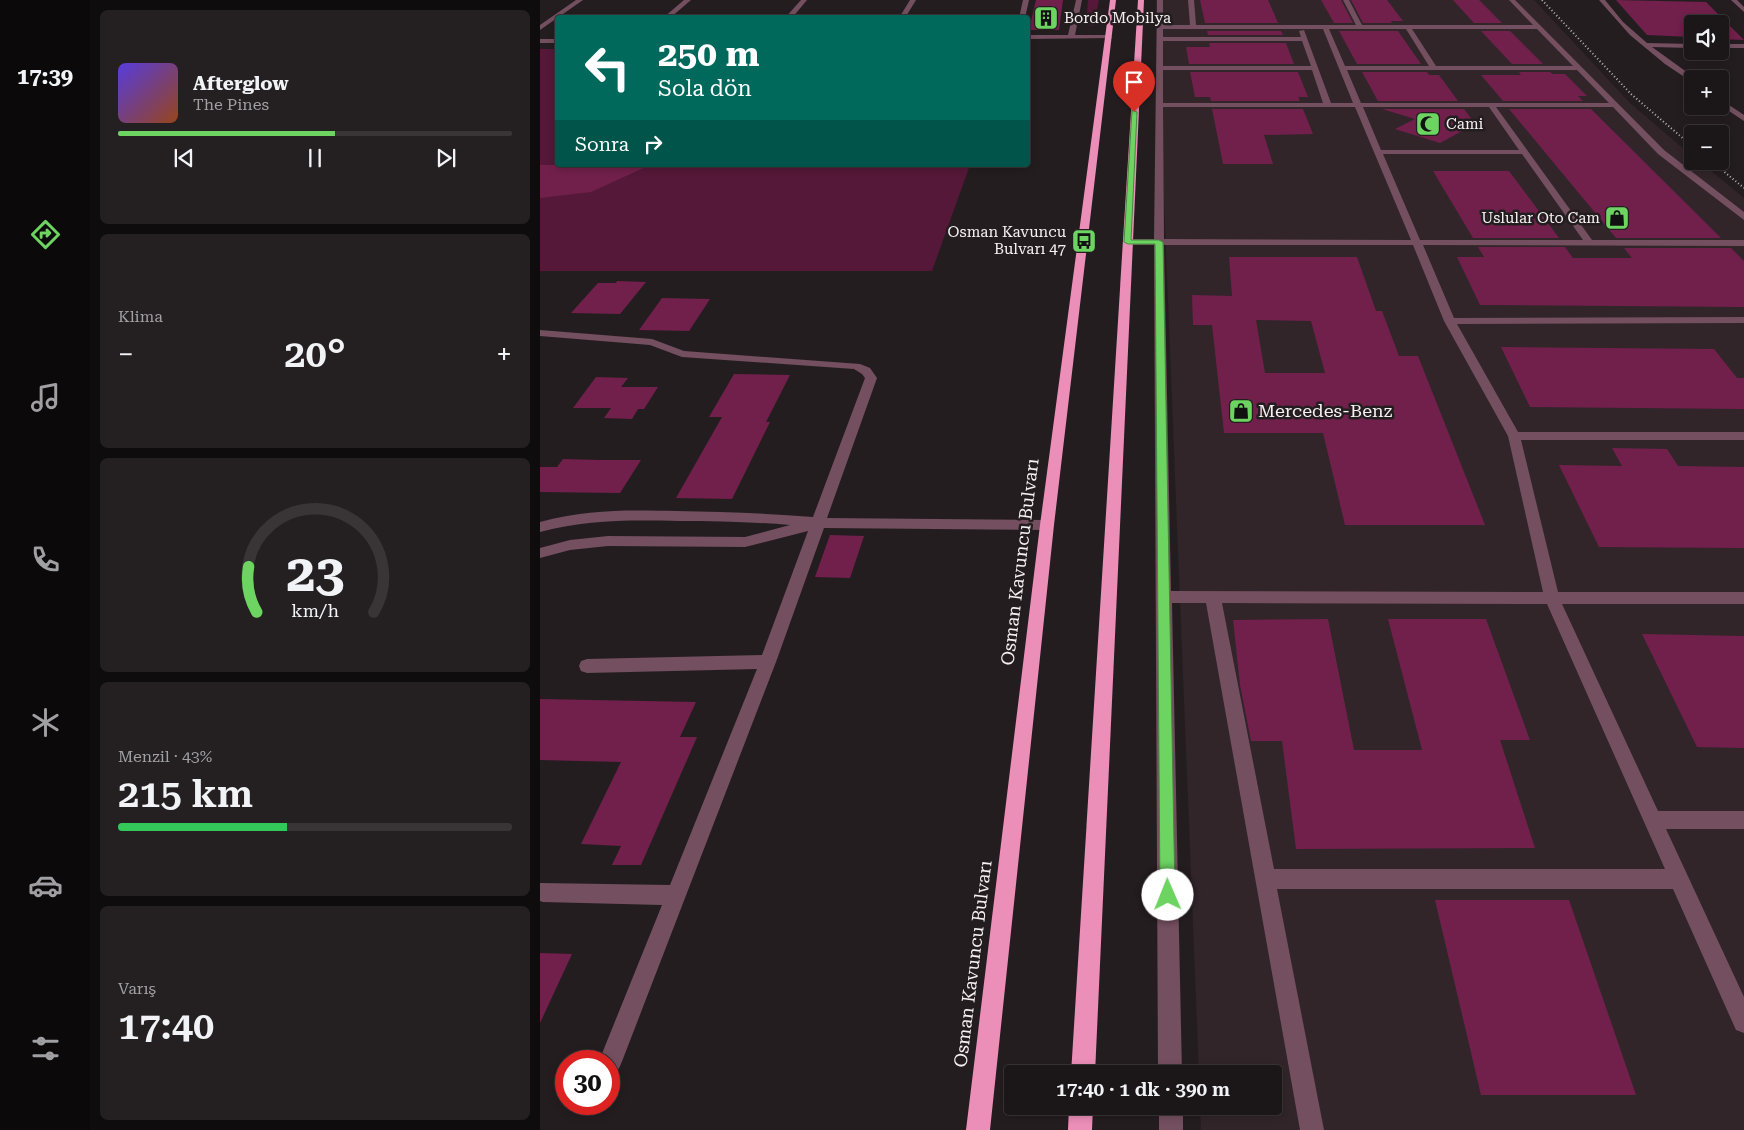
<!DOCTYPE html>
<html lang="tr">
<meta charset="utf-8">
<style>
:root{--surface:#1b1618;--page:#241f21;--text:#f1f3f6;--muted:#a09fa2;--line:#393537;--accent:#6dd361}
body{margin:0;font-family:"Roboto Serif",serif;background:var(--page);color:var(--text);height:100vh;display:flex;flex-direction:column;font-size:19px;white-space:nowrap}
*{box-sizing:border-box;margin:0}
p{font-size:16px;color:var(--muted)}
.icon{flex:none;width:28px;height:28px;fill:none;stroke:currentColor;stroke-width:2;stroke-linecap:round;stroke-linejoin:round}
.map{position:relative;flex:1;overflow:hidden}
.sheet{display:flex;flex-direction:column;gap:10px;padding:10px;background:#0f0c0d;width:450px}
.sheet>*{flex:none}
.top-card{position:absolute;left:15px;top:15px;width:475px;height:152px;border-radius:5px;box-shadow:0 2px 8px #0003,0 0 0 1px var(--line);background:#00695c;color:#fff;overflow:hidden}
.tools{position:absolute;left:1144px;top:15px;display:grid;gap:10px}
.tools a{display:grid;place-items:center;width:45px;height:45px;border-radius:5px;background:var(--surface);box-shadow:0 2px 8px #0003,0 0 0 1px var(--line);font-size:25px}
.speed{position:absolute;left:15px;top:1050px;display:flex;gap:10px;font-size:25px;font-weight:700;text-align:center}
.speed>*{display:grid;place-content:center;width:65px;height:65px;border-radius:50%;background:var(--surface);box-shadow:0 2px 8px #0003,0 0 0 1px var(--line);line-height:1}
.speed .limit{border:8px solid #d22;background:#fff;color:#111}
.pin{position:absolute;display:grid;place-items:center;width:42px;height:42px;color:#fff;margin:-51px -21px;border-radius:50% 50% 50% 0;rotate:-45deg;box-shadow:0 0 5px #0007}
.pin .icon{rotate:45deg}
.me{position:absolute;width:55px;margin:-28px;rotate:359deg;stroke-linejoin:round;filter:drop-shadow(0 0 4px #0008)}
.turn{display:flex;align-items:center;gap:18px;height:105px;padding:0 20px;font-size:22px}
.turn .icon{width:65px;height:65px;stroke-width:2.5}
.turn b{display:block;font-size:35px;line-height:42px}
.then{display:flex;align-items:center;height:48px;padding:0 20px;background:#0003;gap:10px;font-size:19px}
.big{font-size:38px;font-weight:600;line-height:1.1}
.sheet .card{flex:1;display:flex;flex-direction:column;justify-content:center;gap:8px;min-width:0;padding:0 18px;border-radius:8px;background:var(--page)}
.sheet .dial{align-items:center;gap:0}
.dial svg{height:130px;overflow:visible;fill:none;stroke:var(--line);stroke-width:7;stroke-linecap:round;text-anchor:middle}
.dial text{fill:var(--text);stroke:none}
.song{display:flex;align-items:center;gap:15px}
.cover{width:60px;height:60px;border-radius:8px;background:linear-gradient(135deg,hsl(250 70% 55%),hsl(20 70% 35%))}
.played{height:5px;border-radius:2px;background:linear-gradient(90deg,var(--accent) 55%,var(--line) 55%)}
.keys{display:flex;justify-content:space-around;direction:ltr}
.heat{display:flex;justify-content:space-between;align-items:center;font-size:28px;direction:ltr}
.charge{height:8px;border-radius:4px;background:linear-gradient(90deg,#34c759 43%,var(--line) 0)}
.trip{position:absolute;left:464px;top:1065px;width:278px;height:50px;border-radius:5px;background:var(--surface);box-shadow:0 2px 8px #0003,0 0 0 1px var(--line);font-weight:600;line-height:50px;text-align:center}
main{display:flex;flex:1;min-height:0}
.dock{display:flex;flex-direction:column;width:90px;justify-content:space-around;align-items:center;background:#0b090a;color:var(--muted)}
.dock .icon{width:35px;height:35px}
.dock .current{color:var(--accent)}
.dock b{font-size:22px;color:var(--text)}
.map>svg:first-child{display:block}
</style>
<main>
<nav class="dock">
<b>17:39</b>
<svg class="icon current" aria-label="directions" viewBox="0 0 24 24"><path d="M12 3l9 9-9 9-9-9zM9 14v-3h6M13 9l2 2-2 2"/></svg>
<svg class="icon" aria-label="music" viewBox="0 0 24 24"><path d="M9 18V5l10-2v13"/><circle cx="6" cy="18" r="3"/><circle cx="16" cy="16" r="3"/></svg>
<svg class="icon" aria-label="phone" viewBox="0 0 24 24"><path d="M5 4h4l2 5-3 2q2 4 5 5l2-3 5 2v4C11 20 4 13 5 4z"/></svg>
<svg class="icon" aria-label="climate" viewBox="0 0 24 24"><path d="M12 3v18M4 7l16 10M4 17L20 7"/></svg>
<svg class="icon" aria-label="car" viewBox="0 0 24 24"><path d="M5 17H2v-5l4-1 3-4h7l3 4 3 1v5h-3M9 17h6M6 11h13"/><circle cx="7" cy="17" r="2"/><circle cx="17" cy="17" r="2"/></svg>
<svg class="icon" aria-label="filters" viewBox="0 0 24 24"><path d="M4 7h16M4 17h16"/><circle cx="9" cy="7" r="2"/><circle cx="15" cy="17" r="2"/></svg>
</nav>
<section class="sheet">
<div class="card">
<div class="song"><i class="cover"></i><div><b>Afterglow</b><p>The Pines</p></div></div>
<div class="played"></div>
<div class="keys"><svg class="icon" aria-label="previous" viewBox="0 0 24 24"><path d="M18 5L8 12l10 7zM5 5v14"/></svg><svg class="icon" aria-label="pause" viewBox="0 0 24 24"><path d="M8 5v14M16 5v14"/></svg><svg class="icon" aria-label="next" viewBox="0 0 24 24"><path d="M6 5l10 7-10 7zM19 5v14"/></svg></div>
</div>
<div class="card"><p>Klima</p>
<div class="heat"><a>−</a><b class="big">20°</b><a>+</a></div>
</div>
<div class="card dial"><svg viewBox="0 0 100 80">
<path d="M14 69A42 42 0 1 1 86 69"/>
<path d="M14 69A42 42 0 0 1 9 41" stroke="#6dd361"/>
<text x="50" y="56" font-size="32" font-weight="700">23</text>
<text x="50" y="72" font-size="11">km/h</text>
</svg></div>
<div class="card"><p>Menzil · 43%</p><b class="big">215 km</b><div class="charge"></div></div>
<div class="card"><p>Varış</p><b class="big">17:40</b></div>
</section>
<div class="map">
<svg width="1204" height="1130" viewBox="0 0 1204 1130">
<rect width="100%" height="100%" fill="#241d20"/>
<!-- built -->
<polygon fill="#31252a" points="616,0 994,0 1090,103 1152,156 1152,161 1159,161 1204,198 1204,1130 661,1130 660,1106 732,1106 732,1074 659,1074"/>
<!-- green -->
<g fill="#551838">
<polygon points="548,0 559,0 554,26 546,25"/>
<polygon points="0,49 17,49 18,165 430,165 392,271 0,271"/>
</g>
<!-- building -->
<g fill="#71204b" fill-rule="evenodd">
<polygon points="496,0 523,0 519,30 489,30"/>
<polygon points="660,0 728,0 738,23 665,23"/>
<polygon points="781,0 801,0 813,23 794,23"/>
<polygon points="811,0 847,0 863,21 851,21 852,23 823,23"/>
<polygon points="913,0 939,0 962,23 934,23"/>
<polygon points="1076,0 1166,2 1204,40 1180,39 1180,24 1152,24 1152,37 1107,35"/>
<polygon points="667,31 741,31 743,35 668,35"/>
<polygon points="799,31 858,31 881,64 817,64"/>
<polygon points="941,31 970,31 1003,64 972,64"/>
<polygon points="669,43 746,43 754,64 649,64 646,47 670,47"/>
<polygon points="650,72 758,72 768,97 758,97 760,101 671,101 670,97 655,97"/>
<polygon points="822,72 887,72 889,75 899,75 918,101 838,101"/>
<polygon points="979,72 1010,72 1013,74 1025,74 1047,96 1038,96 1043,101 963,101 941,75 981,75"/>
<polygon points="672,109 763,109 773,134 724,135 733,164 683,164"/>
<polygon points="842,109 924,109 935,124 900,143 855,129 875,119"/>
<polygon points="969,109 1051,109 1181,238 1076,238"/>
<polygon points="0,165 110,165 51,192 0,198"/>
<polygon points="893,171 969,171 1019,238 933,238"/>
<polygon points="938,247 1025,247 1033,258 1092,258 1084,248 1191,248 1204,261 1204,307 940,305 917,257 944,257"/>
<path d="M689 257H817L836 311H842L859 356H878L945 525H805L783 433H684L672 325H653L652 295 692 296ZM716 320 771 321 785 373H725Z"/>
<polygon points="77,281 106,282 80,314 31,313 58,283 76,283"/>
<polygon points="122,298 170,299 149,331 99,330"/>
<polygon points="961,347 1174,349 1197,378 1204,378 1204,409 990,407"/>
<polygon points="194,374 250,375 226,422 230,422 192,499 136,498 182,417 169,417"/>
<polygon points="56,377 88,378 81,387 118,387 104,409 98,409 92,419 64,418 71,408 33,408"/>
<polygon points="1072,448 1127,449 1138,466 1204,467 1204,548 1059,547 1019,465 1082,466"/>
<polygon points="23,459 59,460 101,460 80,493 0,492 0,467 17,467"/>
<polygon points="290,535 324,536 310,578 275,577"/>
<polygon points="788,619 814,750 882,750 848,619 946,619 990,740 960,740 995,848 756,849 742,741 711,741 700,685 693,620"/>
<polygon points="1102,634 1204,636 1204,748 1157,747"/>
<polygon points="0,699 156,702 140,737 157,737 101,865 72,865 81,846 41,844 81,762 0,760"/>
<polygon points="895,900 1029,900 1096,1095 941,1095"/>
<polygon points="0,953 32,954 0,1023"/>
</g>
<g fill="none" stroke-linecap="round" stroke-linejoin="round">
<!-- minor -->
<g fill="#744f5f" fill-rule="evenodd">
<polygon points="36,0 43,0 0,30 0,25"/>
<polygon points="144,0 151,0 130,18 123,18"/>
<polygon points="261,0 267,0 252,18 245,18"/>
<polygon points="370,0 376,0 365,18 359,18"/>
<polygon points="483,0 489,0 485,18 479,18"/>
<polygon points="536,0 542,0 535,35 569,35 572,37 571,38 488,39 488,35 528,35"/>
<path d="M617 0H623V25H650L648 0H654L656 25H816L803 0H809L822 25H993L969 0H975L1124 150 1204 212V220L1118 154 1073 107H956L1052 240H1204V246L883 245 914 318 1204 317V323L917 324 978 432H1204V440H981L1018 592H1204V604H1022L1118 811H1204V829H1126L1204 997V1033L1196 1030 1133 889H737L784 1130H760L666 603H632L642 1074H618L614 245H588L583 242 588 239H614ZM623 29H783L813 103H791L764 30 759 31 761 37H623ZM789 29H866L889 66H805ZM872 29H997L1033 66H896ZM623 41H762L771 66H623ZM623 70H772L783 103H623ZM807 70H1037L1069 103H821ZM623 107H815L871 240 624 239ZM823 107H949L979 150H841ZM843 154H982L1043 240H880ZM624 245H873L904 321 968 436 1003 592 631 591ZM682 603 1007 604 1125 869H734Z"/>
<polygon points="1059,0 1065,0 1083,22 1107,43 1152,44 1152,48 1112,47 1155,78 1152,79 1152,82 1125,64 1090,35"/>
<polygon points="1191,0 1197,0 1204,7 1204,12"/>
<rect x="0" y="39" width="18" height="4"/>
<rect x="1180" y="44" width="24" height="4"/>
<polygon points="1180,99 1204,115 1204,121 1180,105"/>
<path d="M0 330 112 339 144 351 320 364 330 368 337 378 287 518 507 520 512 521 514 525 512 529 507 530 284 528 236 662 81 1064 77 1072 69 1076V1061H59L122 905 3 902 0 901V883L130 885 217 669 47 673 41 671 39 666 41 661 47 659 222 655 268 531 205 547 68 546 30 550 0 558V548L30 540 68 536 205 537 250 525C213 522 177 521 140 521 90 520 49 519 0 532V522C48 509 87 510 136 511 182 512 227 513 273 517L325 378 322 374 314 369 142 357 110 345 0 336Z"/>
<rect x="619" y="1106" width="24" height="24"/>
</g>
<!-- highway -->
<g fill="#eb8eb8" fill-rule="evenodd">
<polygon points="570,0 576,0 514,525 450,1130 426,1130 500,525"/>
<polygon points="598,0 604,0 555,1074 531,1074"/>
<polygon points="529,1106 553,1106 552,1130 528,1130"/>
</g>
<!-- rail -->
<g stroke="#bbb5b7" stroke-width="2" stroke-dasharray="1 2.5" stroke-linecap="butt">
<polyline points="1002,0 1091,94 1152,146"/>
<polyline points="1171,161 1204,188"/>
</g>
</g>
<!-- route -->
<polygon fill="#6dd361" stroke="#47893f" points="592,110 597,112 591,240 619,240 623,242 635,895 633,900 628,903 622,900 620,895 615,244 588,244 584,242"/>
<!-- icons -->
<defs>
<symbol id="building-square" viewBox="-11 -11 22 22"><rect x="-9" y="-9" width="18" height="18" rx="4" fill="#6dd361" stroke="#241d20"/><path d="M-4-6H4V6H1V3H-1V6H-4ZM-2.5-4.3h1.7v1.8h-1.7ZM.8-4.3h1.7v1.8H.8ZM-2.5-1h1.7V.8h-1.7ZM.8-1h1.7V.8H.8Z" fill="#111"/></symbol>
<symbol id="mosque-square" viewBox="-11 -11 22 22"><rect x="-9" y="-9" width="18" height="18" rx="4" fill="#6dd361" stroke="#241d20"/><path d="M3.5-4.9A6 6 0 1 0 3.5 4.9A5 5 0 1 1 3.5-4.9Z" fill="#111"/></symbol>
<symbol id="shop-square" viewBox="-11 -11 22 22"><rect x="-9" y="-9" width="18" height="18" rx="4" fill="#6dd361" stroke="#241d20"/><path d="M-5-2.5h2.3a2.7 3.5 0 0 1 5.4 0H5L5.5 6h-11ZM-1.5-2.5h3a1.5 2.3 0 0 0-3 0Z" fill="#111"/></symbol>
<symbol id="bus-square" viewBox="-11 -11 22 22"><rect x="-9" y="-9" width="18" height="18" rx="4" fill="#6dd361" stroke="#241d20"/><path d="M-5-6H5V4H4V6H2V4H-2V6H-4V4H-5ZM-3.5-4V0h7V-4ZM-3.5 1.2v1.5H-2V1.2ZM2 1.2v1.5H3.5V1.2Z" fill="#111"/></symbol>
</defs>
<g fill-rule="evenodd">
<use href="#building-square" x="492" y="4" width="28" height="28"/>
<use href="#mosque-square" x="874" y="110" width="28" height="28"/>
<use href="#shop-square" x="1063" y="204" width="28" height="28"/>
<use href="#bus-square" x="530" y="227" width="28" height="28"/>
<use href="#shop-square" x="687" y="397" width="28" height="28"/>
</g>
<g text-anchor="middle" stroke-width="5" stroke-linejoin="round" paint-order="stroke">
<!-- far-poi labels -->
<g font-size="15" fill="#f5f0f2" stroke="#241d20" text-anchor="start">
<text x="524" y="23">Bordo Mobilya</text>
<text x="906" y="129">Cami</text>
<text x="1060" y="223" text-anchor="end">Uslular Oto Cam</text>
<text x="526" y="237" text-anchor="end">Osman Kavuncu<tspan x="526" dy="17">Bulvarı 47</tspan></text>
</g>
<!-- poi labels -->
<g font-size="18" fill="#f5f0f2" stroke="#241d20" text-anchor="start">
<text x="718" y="417">Mercedes-Benz</text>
</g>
<!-- street labels -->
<g font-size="18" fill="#f5f0f2" stroke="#241d20">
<text transform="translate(480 562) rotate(-83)" y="6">Osman Kavuncu Bulvarı</text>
<text transform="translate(433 964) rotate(-83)" y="6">Osman Kavuncu Bulvarı</text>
</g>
</g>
</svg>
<div class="tools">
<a><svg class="icon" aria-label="sound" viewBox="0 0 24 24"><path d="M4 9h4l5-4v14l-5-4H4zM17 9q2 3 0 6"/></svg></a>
<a>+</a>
<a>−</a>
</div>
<div class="speed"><div class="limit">30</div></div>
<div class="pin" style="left:594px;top:112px;background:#d93025"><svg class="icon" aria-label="arrive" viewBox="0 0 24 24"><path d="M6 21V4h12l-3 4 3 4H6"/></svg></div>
<svg class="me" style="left:628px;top:895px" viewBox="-20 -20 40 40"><circle r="19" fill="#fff"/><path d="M0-13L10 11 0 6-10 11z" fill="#6dd361"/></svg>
<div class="trip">17:40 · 1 dk · 390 m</div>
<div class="top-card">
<div class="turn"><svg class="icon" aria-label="left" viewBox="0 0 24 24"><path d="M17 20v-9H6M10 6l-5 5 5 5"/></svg><div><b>250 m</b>Sola dön</div></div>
<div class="then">Sonra<svg class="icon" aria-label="right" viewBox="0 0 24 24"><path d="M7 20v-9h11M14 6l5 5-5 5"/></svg></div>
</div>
</div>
</main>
